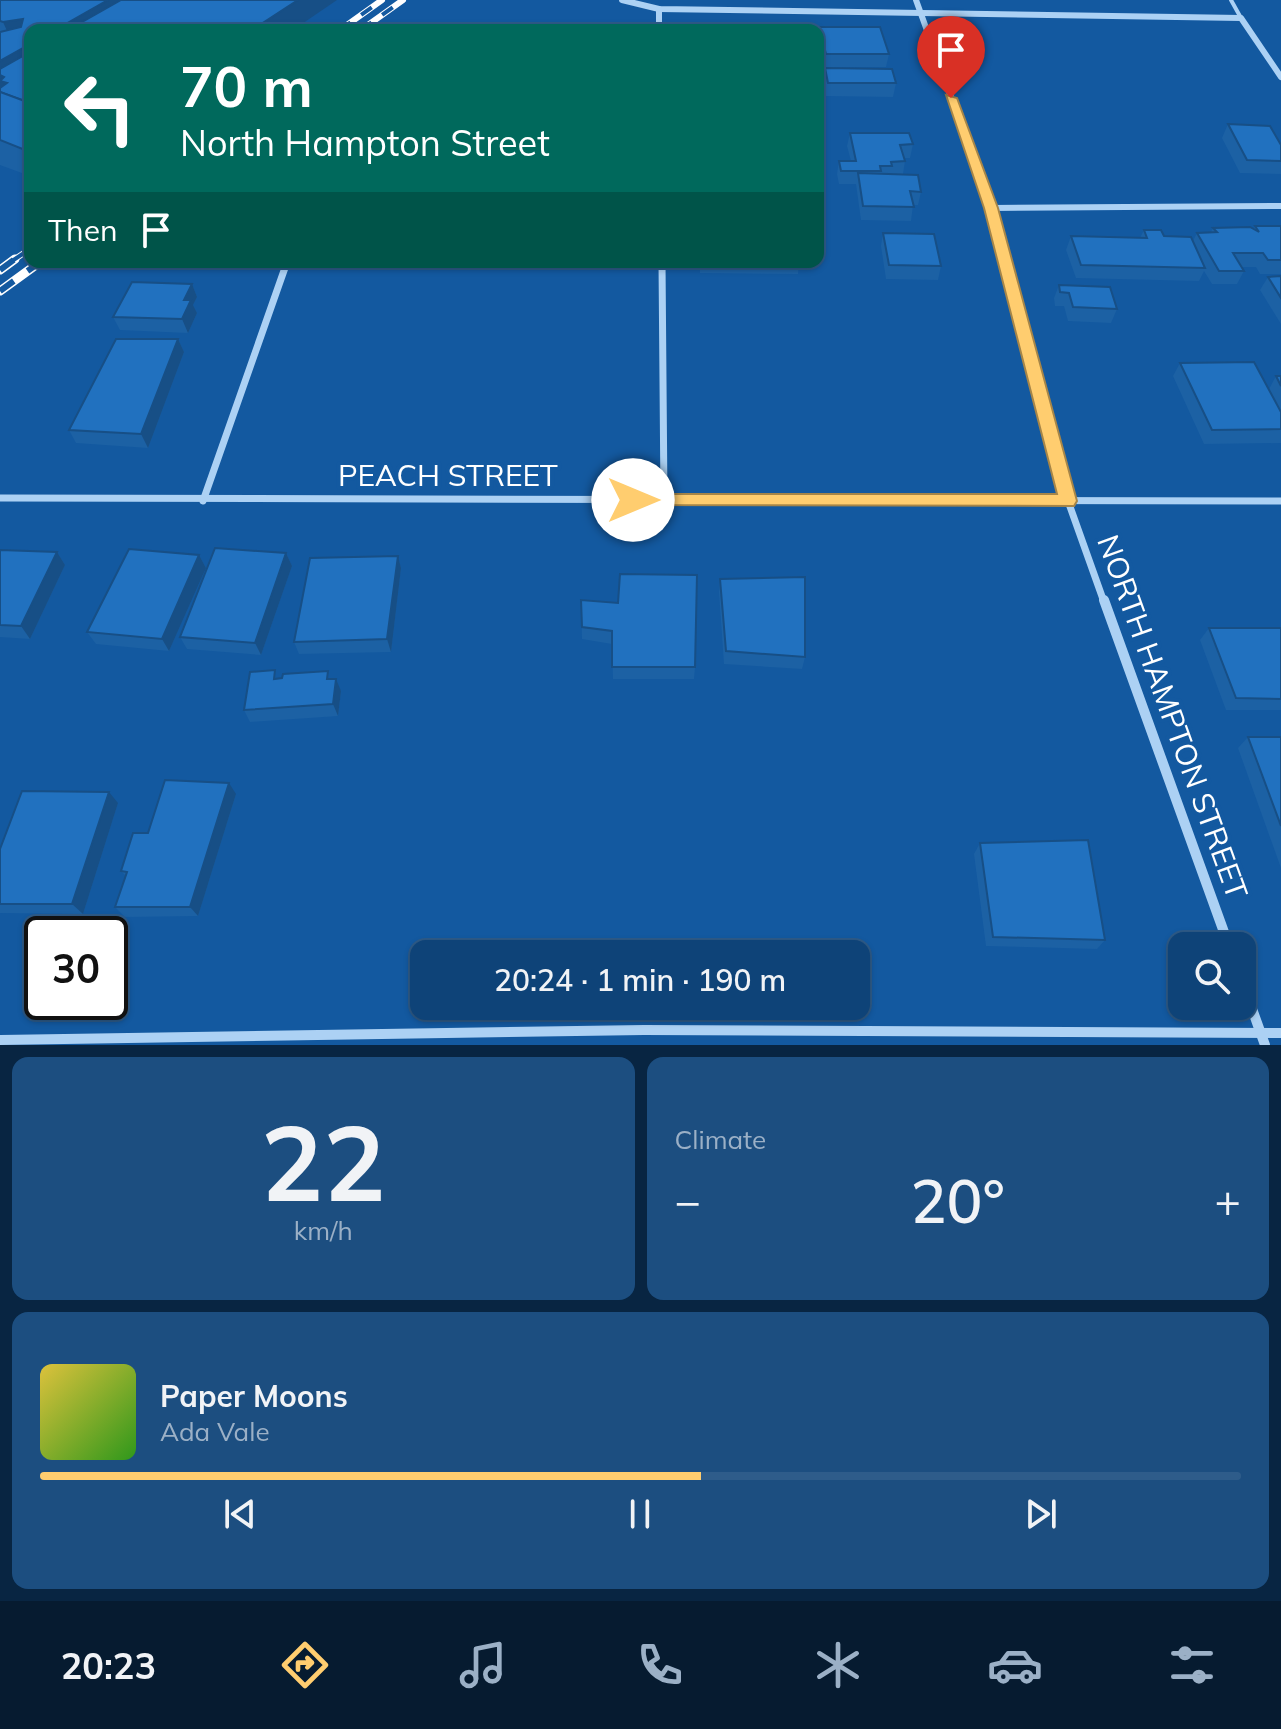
<!DOCTYPE html>
<meta charset="utf-8">
<style>
:root{--surface:#0e4378;--page:#1c4e80;--text:#f1f3f6;--muted:#9bb0c6;--line:#2e5c8a;--accent:#ffcd6f}
body{margin:0;font-family:Mulish,sans-serif;background:var(--page);color:var(--text);height:100vh;display:flex;flex-direction:column;font-size:30px;white-space:nowrap}
*{box-sizing:border-box;margin:0}
p{font-size:26px;color:var(--muted)}
.icon{flex:none;width:44px;height:44px;fill:none;stroke:currentColor;stroke-width:2;stroke-linecap:round;stroke-linejoin:round}
.map{position:relative;height:1045px;overflow:hidden}
.details{display:flex;flex-direction:column;gap:12px;padding:12px;background:#082542;flex:1}
.details>*{flex:none}
.top-card{position:absolute;left:24px;top:24px;width:800px;height:244px;border-radius:16px;box-shadow:0 2px 6px #0004,0 0 0 2px var(--line);background:#00695c;color:#fff;overflow:hidden}
.controls{position:absolute;left:1168px;top:932px;display:grid;gap:16px}
.controls a{display:grid;place-items:center;width:88px;height:88px;border-radius:16px;background:var(--surface);box-shadow:0 2px 6px #0004,0 0 0 2px var(--line);font-size:40px}
.speed{position:absolute;left:24px;top:916px;display:flex;gap:16px;font-size:40px;font-weight:700;text-align:center}
.speed>*{display:grid;place-content:center;width:104px;height:104px;border-radius:50%;background:var(--surface);box-shadow:0 2px 6px #0004,0 0 0 2px var(--line);line-height:1}
.speed .limit{border:4px solid #111;border-radius:12px;background:#fff;color:#111}
.pin{position:absolute;display:grid;place-items:center;width:68px;height:68px;color:#fff;margin:-82px -34px;border-radius:50% 50% 50% 0;rotate:-45deg;box-shadow:0 0 8px #0007}
.pin .icon{rotate:45deg}
.me{position:absolute;width:88px;margin:-44px;rotate:90deg;stroke-linejoin:round;filter:drop-shadow(0 0 6px #0008)}
.turn{display:flex;align-items:center;gap:28px;height:168px;padding:0 24px;font-size:36px}
.turn .icon{width:104px;height:104px;stroke-width:2.5}
.turn b{display:block;font-size:56px;line-height:68px}
.then{display:flex;align-items:center;height:76px;padding:0 24px;background:#0003;gap:16px;font-size:30px}
.big{font-size:60px;font-weight:600;line-height:1.1}
.details .widget{flex:1;display:flex;flex-direction:column;justify-content:center;gap:12px;min-width:0;padding:0 28px;border-radius:16px;background:var(--page)}
.details .dial{align-items:center;gap:0}
.dial b{font-size:104px;line-height:1}
.song{display:flex;align-items:center;gap:24px}
.cover{width:96px;height:96px;border-radius:12px;background:linear-gradient(135deg,hsl(50 70% 55%),hsl(110 70% 35%))}
.played{height:8px;border-radius:4px;background:linear-gradient(90deg,var(--accent) 55%,var(--line) 55%)}
.keys{display:flex;justify-content:space-around;direction:ltr}
.heat{display:flex;justify-content:space-between;align-items:center;font-size:44px;direction:ltr}
.details .tiles{flex:1;display:grid;gap:12px;grid-template-columns:1fr 1fr}
.widget:last-child{grid-column:span 2}
.trip{position:absolute;left:410px;top:940px;width:460px;height:80px;border-radius:16px;background:var(--surface);box-shadow:0 2px 6px #0004,0 0 0 2px var(--line);font-weight:600;line-height:80px;text-align:center}
.tabs{display:flex;height:128px;justify-content:space-around;align-items:center;background:#061b30;color:var(--muted)}
.tabs .icon{width:56px;height:56px}
.tabs .active{color:var(--accent)}
.tabs b{font-size:36px;color:var(--text)}
.map>svg:first-child{display:block}
</style>
<div class="map">
<svg width="1281" height="1045" viewBox="0 0 1281 1045">
<rect width="100%" height="100%" fill="#1359a0"/>
<g fill="none" stroke-linecap="round" stroke-linejoin="round">
<!-- lane -->
<polyline stroke="#acd1f4" stroke-width="4" points="1231,0 1241,18"/>
<!-- street-far2 -->
<g stroke="#acd1f4" stroke-width="6">
<polyline points="622,0 659,9 1241,18 1281,77"/>
<polyline points="916,0 991,208 1005,261"/>
<polyline points="659,9 659,30"/>
<polyline points="991,208 1281,206"/>
</g>
<!-- street-far1 -->
<g stroke="#acd1f4" stroke-width="7">
<polyline points="1005,259 1068,501 1104,602"/>
<polyline points="662,262 664,500"/>
<polyline points="0,498 1281,501"/>
<polyline points="203,501 287,262"/>
</g>
<!-- street -->
<g stroke="#acd1f4" stroke-width="10">
<polyline points="1104,600 1229,946"/>
<polyline points="1242,981 1265,1045"/>
<polyline points="0,1040 644,1030 1281,1033"/>
</g>
<defs>
<g id="rail-far1">
<polyline points="340,30 382,0"/>
<polyline points="361,30 403,0"/>
<polyline points="12,261 30,249"/>
</g>
<g id="rail">
<polyline points="0,270 15,259"/>
<polyline points="0,291 40,262"/>
</g>
</defs>
<!-- rail-far1 casing -->
<use href="#rail-far1" stroke="#fff" stroke-width="6"/>
<!-- rail casing -->
<use href="#rail" stroke="#fff" stroke-width="9"/>
<!-- rail-far1 -->
<use href="#rail-far1" stroke="#1359a0" stroke-width="4" stroke-dasharray="13" stroke-linecap="butt"/>
<!-- rail -->
<use href="#rail" stroke="#1359a0" stroke-width="6" stroke-dasharray="17" stroke-linecap="butt"/>
</g>
<!-- wall -->
<g fill="#1c61a4">
<polygon points="0,0 30,30 30,176 0,165"/>
<polygon points="819,27 889,54 886,67 824,67 818,42"/>
<polygon points="825,68 896,83 893,97 826,96 823,82"/>
<polygon points="1228,124 1281,145 1281,174 1240,173 1222,138"/>
<polygon points="850,133 913,144 910,158 904,158 905,161 903,174 921,192 918,205 913,205 911,221 861,220 856,184 839,184 837,174 839,161 851,161 847,146"/>
<polygon points="1255,226 1281,226 1281,274 1260,274 1256,267 1242,267 1244,271 1237,284 1212,284 1204,271 1199,281 1076,278 1066,250 1071,236 1140,238 1144,230 1164,236 1193,241 1197,233 1211,232 1213,228 1254,229"/>
<polygon points="883,233 941,266 938,280 886,279 881,246"/>
<polygon points="700,262 799,262 798,274 700,273"/>
<polygon points="1281,276 1281,324 1260,290 1268,277"/>
<polygon points="192,284 197,297 193,305 197,313 188,333 120,330 113,317"/>
<polygon points="1059,285 1117,309 1111,323 1068,321 1064,306 1055,306 1054,298"/>
<polygon points="178,339 184,352 148,448 76,443 69,430"/>
<polygon points="1180,363 1269,389 1276,376 1281,376 1281,443 1204,444 1173,376"/>
<polygon points="0,550 57,552 65,565 30,639 0,637"/>
<polygon points="286,553 292,566 261,655 187,649 180,637"/>
<polygon points="199,555 206,568 169,651 96,644 87,632"/>
<polygon points="398,556 401,568 391,652 299,654 294,642"/>
<polygon points="720,579 805,657 802,669 724,664 719,592"/>
<polygon points="581,600 695,667 694,679 613,679 612,644 582,639"/>
<polygon points="1209,628 1281,628 1281,710 1226,710 1200,640"/>
<polygon points="280,679 332,679 341,691 338,716 250,722 244,710"/>
<polygon points="1248,737 1281,737 1281,868 1238,748"/>
<polygon points="236,794 198,916 125,917 115,907 126,876 121,871 148,833"/>
<polygon points="118,803 83,914 0,913 0,849"/>
<polygon points="980,843 1105,940 1097,949 986,946 974,854"/>
</g>
<!-- shaded-wall -->
<g fill="#174f86">
<polygon points="108,0 167,0 117,30 55,30"/>
<polygon points="298,0 337,0 293,30 252,30"/>
<polygon points="23,19 30,34 30,81 0,97 0,61 16,51 3,22"/>
<polygon points="192,284 197,297 193,305 197,313 188,333 182,319 184,300"/>
<polygon points="178,339 184,352 148,448 141,434"/>
<polygon points="57,552 65,565 30,639 21,626"/>
<polygon points="286,553 292,566 261,655 255,643"/>
<polygon points="199,555 206,568 169,651 162,639"/>
<polygon points="398,556 401,568 391,652 387,639"/>
<polygon points="336,679 341,691 338,716 333,704"/>
<polygon points="229,783 236,794 198,916 190,907"/>
<polygon points="109,792 118,803 83,914 72,904"/>
</g>
<!-- building -->
<g fill="#2171bf" stroke="#174f86" stroke-width="2">
<polygon points="0,0 108,0 55,30 30,30 30,44 0,61 0,32 21,27 23,19 3,22 0,21"/>
<polygon points="121,0 298,0 252,30 68,30"/>
<polygon points="565,26 613,26 612,30 564,30"/>
<polygon points="819,27 880,27 889,54 826,54"/>
<polygon points="30,52 30,103 0,92 0,88 7,83 0,81 4,77 0,75 0,69"/>
<polygon points="825,68 892,69 896,83 828,83"/>
<polygon points="0,92 30,103 30,152 0,140"/>
<polygon points="1228,124 1270,126 1281,145 1281,161 1247,160"/>
<polygon points="850,133 909,133 913,144 900,145 905,161 891,162 892,166 880,166 881,171 841,171 839,161 856,161"/>
<polygon points="858,173 918,175 921,192 910,191 914,207 863,206"/>
<polygon points="1255,226 1281,226 1281,260 1268,260 1263,253 1233,253 1244,271 1219,271 1197,233 1217,232 1213,228 1250,227 1259,232"/>
<polygon points="1144,230 1161,230 1164,236 1191,237 1205,268 1081,265 1071,236 1147,238"/>
<polygon points="883,233 934,234 941,266 889,265"/>
<polygon points="1281,276 1281,298 1268,277"/>
<polygon points="132,282 192,284 184,300 191,300 182,319 113,317"/>
<polygon points="1059,285 1110,287 1117,309 1073,307 1069,293 1060,292"/>
<polygon points="116,339 178,339 141,434 69,430"/>
<polygon points="1254,362 1281,412 1281,429 1212,430 1180,363"/>
<polygon points="1276,376 1281,376 1281,386"/>
<polygon points="215,548 286,553 255,643 180,637"/>
<polygon points="129,549 199,555 162,639 87,632"/>
<polygon points="0,550 57,552 21,626 0,625"/>
<polygon points="398,556 387,639 294,642 310,558"/>
<polygon points="620,574 697,575 695,667 612,667 612,631 582,627 581,600 618,603"/>
<polygon points="805,577 805,657 726,651 720,579"/>
<polygon points="1209,628 1281,628 1281,699 1236,698"/>
<polygon points="275,670 274,679 282,678 283,674 328,671 327,679 336,679 333,704 244,710 250,672"/>
<polygon points="1248,737 1281,737 1281,826"/>
<polygon points="165,780 229,783 190,907 115,907 127,872 121,871 133,833 148,833"/>
<polygon points="22,791 109,792 72,904 0,904 0,849"/>
<polygon points="1088,840 1105,940 993,937 980,843"/>
</g>
<!-- route -->
<polygon fill="#ffcd6f" stroke="#a68548" stroke-width="2" points="946,95 957,98 998,208 1077,501 1074,506 627,505 624,500 633,494 1057,494 984,208"/>
<g text-anchor="middle" stroke-width="8" stroke-linejoin="round" paint-order="stroke">
<!-- street labels -->
<g font-size="30" fill="#fff" stroke="#1359a0">
<text x="448" y="486">PEACH STREET</text>
<text transform="translate(1172 717) rotate(70)" y="10">NORTH HAMPTON STREET</text>
</g>
</g>
</svg>
<div class="controls">
<a><svg class="icon" aria-label="search" viewBox="0 0 24 24"><circle cx="10" cy="10" r="6"/><path d="M15 15l6 6"/></svg></a>
</div>
<div class="speed"><div class="limit">30</div></div>
<div class="pin" style="left:951px;top:98px;background:#d93025"><svg class="icon" aria-label="arrive" viewBox="0 0 24 24"><path d="M6 21V4h12l-3 4 3 4H6"/></svg></div>
<svg class="me" style="left:633px;top:500px" viewBox="-20 -20 40 40"><circle r="19" fill="#fff"/><path d="M0-13L10 11 0 6-10 11z" fill="#ffcd6f"/></svg>
<div class="trip">20:24 · 1 min · 190 m</div>
<div class="top-card">
<div class="turn"><svg class="icon" aria-label="left" viewBox="0 0 24 24"><path d="M17 20v-9H6M10 6l-5 5 5 5"/></svg><div><b>70 m</b>North Hampton Street</div></div>
<div class="then">Then<svg class="icon" aria-label="arrive" viewBox="0 0 24 24"><path d="M6 21V4h12l-3 4 3 4H6"/></svg></div>
</div>
</div>
<section class="details">
<div class="tiles">
<div class="widget dial"><b>22</b><p>km/h</p></div>
<div class="widget"><p>Climate</p>
<div class="heat"><a>−</a><b class="big">20°</b><a>+</a></div>
</div>
<div class="widget">
<div class="song"><i class="cover"></i><div><b>Paper Moons</b><p>Ada Vale</p></div></div>
<div class="played"></div>
<div class="keys"><svg class="icon" aria-label="previous" viewBox="0 0 24 24"><path d="M18 5L8 12l10 7zM5 5v14"/></svg><svg class="icon" aria-label="pause" viewBox="0 0 24 24"><path d="M8 5v14M16 5v14"/></svg><svg class="icon" aria-label="next" viewBox="0 0 24 24"><path d="M6 5l10 7-10 7zM19 5v14"/></svg></div>
</div>
</div>
</section>
<nav class="tabs">
<b>20:23</b>
<svg class="icon active" aria-label="directions" viewBox="0 0 24 24"><path d="M12 3l9 9-9 9-9-9zM9 14v-3h6M13 9l2 2-2 2"/></svg>
<svg class="icon" aria-label="music" viewBox="0 0 24 24"><path d="M9 18V5l10-2v13"/><circle cx="6" cy="18" r="3"/><circle cx="16" cy="16" r="3"/></svg>
<svg class="icon" aria-label="phone" viewBox="0 0 24 24"><path d="M5 4h4l2 5-3 2q2 4 5 5l2-3 5 2v4C11 20 4 13 5 4z"/></svg>
<svg class="icon" aria-label="climate" viewBox="0 0 24 24"><path d="M12 3v18M4 7l16 10M4 17L20 7"/></svg>
<svg class="icon" aria-label="car" viewBox="0 0 24 24"><path d="M5 17H2v-5l4-1 3-4h7l3 4 3 1v5h-3M9 17h6M6 11h13"/><circle cx="7" cy="17" r="2"/><circle cx="17" cy="17" r="2"/></svg>
<svg class="icon" aria-label="filters" viewBox="0 0 24 24"><path d="M4 7h16M4 17h16"/><circle cx="9" cy="7" r="2"/><circle cx="15" cy="17" r="2"/></svg>
</nav>
